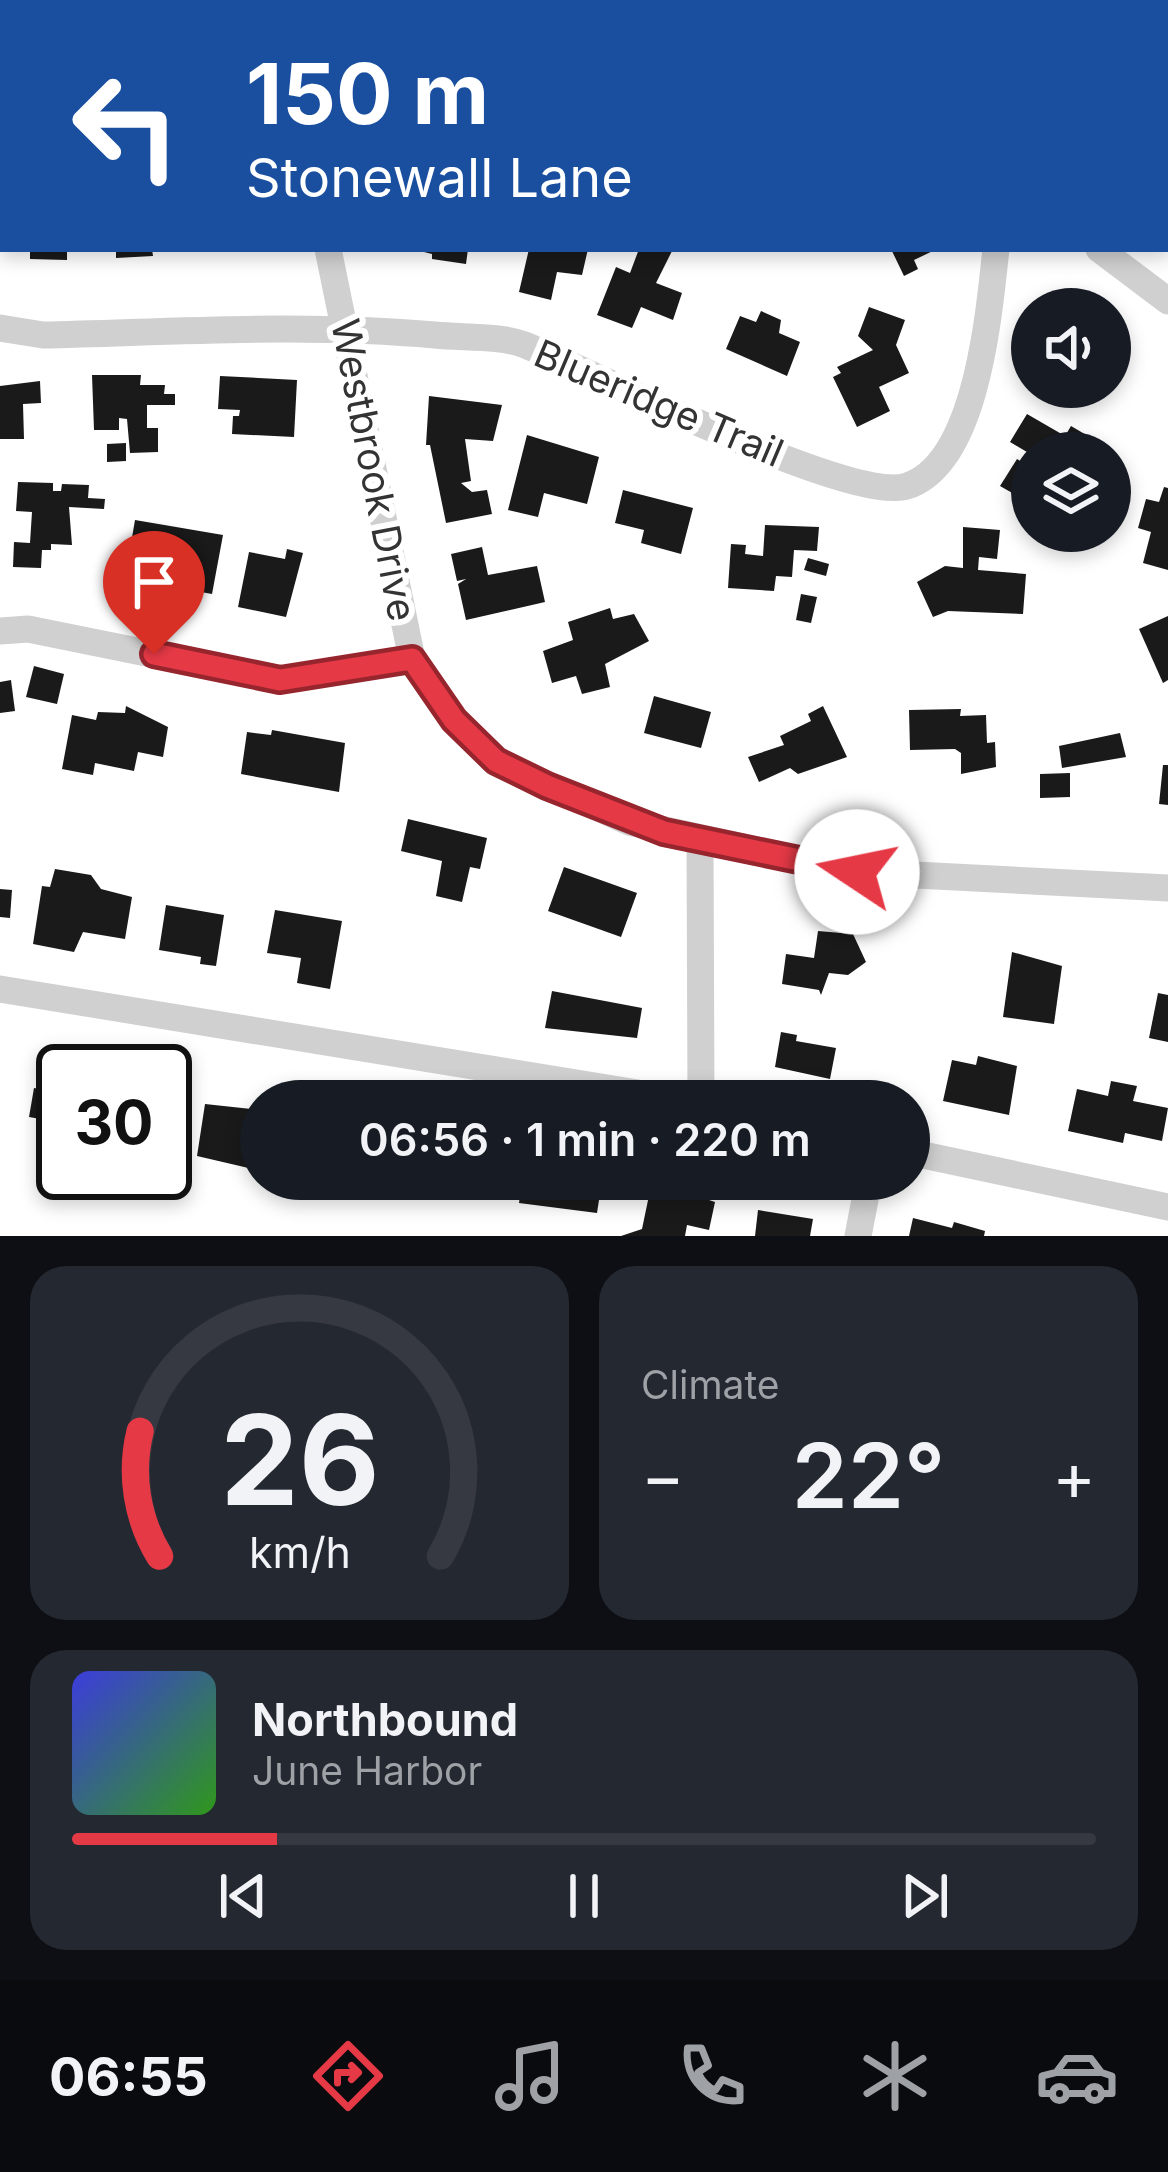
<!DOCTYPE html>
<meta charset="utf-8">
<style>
:root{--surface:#171b24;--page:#242831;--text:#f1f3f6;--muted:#9ea1a6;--line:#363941;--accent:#e63946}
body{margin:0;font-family:Inter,sans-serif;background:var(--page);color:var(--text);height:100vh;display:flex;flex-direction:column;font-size:45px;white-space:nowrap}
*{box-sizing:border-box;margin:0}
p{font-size:39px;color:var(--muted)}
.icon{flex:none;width:66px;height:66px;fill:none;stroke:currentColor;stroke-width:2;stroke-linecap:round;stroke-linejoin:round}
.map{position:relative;height:1236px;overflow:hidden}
.side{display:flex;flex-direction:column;gap:30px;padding:30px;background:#0d0f14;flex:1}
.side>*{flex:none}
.banner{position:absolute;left:0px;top:0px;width:1170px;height:252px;box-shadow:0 6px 18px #0003;background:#1a4fa0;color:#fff;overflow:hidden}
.tools{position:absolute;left:1011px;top:288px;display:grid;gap:24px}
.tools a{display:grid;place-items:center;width:120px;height:120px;border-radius:50%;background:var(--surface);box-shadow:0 6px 18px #0003;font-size:60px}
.speed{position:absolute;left:36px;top:1044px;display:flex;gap:24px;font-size:60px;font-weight:700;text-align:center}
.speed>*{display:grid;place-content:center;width:156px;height:156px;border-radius:50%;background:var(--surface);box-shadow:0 6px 18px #0003;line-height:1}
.speed .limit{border:6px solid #111;border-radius:18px;background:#fff;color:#111}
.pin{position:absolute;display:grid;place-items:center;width:102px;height:102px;color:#fff;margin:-123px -51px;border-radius:50% 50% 50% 0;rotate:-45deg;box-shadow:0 0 12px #0007}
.pin .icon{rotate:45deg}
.me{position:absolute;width:132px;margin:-66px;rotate:281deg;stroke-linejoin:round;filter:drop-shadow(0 0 9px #0008)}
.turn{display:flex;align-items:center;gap:42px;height:252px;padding:0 48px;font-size:54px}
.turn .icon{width:156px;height:156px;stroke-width:2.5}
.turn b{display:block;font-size:84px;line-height:102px}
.big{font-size:90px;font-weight:600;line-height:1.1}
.side .tile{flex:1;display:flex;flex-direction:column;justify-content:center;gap:18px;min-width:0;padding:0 42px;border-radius:36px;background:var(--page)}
.side .dial{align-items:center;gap:0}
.dial svg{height:312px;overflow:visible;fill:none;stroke:var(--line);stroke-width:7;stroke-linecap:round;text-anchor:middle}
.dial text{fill:var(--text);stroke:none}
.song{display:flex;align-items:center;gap:36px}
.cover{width:144px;height:144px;border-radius:18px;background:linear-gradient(135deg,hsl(240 70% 55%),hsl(110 70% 35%))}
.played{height:12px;border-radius:6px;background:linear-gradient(90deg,var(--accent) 20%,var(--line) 20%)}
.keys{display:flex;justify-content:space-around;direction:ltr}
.heat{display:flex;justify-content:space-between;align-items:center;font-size:66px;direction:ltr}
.side .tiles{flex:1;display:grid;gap:30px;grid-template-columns:1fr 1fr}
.tile:last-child{grid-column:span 2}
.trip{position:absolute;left:240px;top:1080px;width:690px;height:120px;border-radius:60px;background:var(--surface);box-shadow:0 6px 18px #0003;font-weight:600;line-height:120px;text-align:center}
.tab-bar{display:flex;height:192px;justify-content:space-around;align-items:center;background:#090b0e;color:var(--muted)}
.tab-bar .icon{width:84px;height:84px}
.tab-bar .selected{color:var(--accent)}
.tab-bar b{font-size:54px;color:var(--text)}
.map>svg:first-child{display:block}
</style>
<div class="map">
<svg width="1168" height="1236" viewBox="0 0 1168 1236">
<rect width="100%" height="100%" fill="#fff"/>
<!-- building -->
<g fill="#1a1a1a">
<polygon points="30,249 67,249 67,260 30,259"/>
<polygon points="116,249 152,249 153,256 116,258"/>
<polygon points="412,249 468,249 466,264 432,259 432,254"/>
<polygon points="529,249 588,249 582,275 557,272 551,300 519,292"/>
<polygon points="639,249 673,249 656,283 682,293 673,320 641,307 632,328 597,315 616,267 630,273"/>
<polygon points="891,249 937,249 914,260 918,269 904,276"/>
<polygon points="869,307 905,320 896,345 909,373 879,387 890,411 857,427 833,377 841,373 837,367 873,350 858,336"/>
<polygon points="761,311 781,320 779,333 800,342 787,376 726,349 740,316 756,322"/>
<polygon points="92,375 141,375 140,385 165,385 164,394 175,394 175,405 147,405 147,428 158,428 158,452 130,453 127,419 119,418 119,430 94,430"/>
<polygon points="220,376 297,380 294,437 232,434 233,416 239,416 240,410 218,409"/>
<polygon points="40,381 41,403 23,404 24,439 0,439 0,386"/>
<polygon points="429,396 502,405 493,441 465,439 471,481 461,483 472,492 487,490 492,514 446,523 430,445 426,445"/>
<polygon points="1027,414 1065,436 1071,426 1100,443 1095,453 1032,455 1010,442"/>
<polygon points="527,435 599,457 587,504 544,493 538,517 508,510"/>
<polygon points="126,443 126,461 107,462 107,444"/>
<polygon points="1017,459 1032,468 1032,504 1000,486"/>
<polygon points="18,482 53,483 53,491 61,491 62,484 89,485 88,498 105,499 104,509 69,507 72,545 51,544 51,550 42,550 41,568 13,567 14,542 30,543 32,512 16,511"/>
<polygon points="1164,487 1168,488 1168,570 1143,563 1151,532 1138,528 1146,499 1159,502"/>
<polygon points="623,490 693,508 681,554 641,543 644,530 615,523"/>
<polygon points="135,520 223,535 212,594 179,588 183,571 128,561"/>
<polygon points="765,525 819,527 817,551 794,550 792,577 776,576 774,591 728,588 731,544 746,545 745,554 763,556"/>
<polygon points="963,527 1000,530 997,559 979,557 978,570 1026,574 1023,614 948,611 933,617 917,582 945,566 963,568"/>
<polygon points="482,547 488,575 537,566 545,602 466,620 458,584 466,579 457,581 451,554"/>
<polygon points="287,549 303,553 286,617 238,607 249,552 285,559"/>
<polygon points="808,558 829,564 826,576 804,570"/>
<polygon points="801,594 817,597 811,623 796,620"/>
<polygon points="610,608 613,619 634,614 649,641 605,664 610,687 582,694 576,676 552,683 543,651 573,640 568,622"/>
<polygon points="1168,616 1168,680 1163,683 1139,629"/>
<polygon points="34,666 64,674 57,704 26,697"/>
<polygon points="11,680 15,711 0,713 0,682"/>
<polygon points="654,696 711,712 701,748 644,733"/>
<polygon points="126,706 168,727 163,757 138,752 134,771 95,763 93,775 62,769 72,715 96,720 98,712 125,713"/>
<polygon points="823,706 847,757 798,774 790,768 759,782 748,757 784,745 780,736 811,721 808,714"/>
<polygon points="961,709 960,716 986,715 987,743 995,742 996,767 961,774 961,753 955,749 910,750 909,710"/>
<polygon points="272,730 345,743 339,792 241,774 247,732 271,735"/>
<polygon points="1120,733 1126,757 1062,768 1059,746"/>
<polygon points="1163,765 1168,765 1168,805 1159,804"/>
<polygon points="1070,773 1070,797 1040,798 1040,774"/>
<polygon points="408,819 487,838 480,869 470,867 462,902 436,896 442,861 401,851"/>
<polygon points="564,867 637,893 621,937 548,911"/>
<polygon points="55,869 91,875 101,889 132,897 125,939 83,932 74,952 33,944 42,886 50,887"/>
<polygon points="0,889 12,890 10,918 0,917"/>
<polygon points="166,905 224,915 216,966 200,964 201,957 159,950"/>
<polygon points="275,910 342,921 330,989 297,983 301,958 267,953"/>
<polygon points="818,931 853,934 866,962 848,975 829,973 821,995 819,990 782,984 786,954 814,958"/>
<polygon points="1012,952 1062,966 1054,1024 1003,1017"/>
<polygon points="552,991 642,1008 637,1038 545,1028"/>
<polygon points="1158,993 1168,995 1168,1042 1149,1038"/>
<polygon points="781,1032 797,1035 796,1041 836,1048 830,1079 775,1067"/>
<polygon points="978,1056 1017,1066 1009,1115 943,1101 952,1060 976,1065"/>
<polygon points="1111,1081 1137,1086 1133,1101 1168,1108 1162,1141 1125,1133 1123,1143 1068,1131 1077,1089 1108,1096"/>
<polygon points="34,1088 63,1093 63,1123 29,1117"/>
<polygon points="205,1104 261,1110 261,1171 197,1156"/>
<polygon points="418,1179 500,1179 496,1200 477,1200 437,1192 417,1185"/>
<polygon points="522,1179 585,1179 584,1185 601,1187 597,1213 519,1203"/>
<polygon points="652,1181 715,1202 709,1230 687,1225 685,1236 621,1236 642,1229"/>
<polygon points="758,1210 813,1219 810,1236 755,1236"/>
<polygon points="913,1218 952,1228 954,1222 985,1231 984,1236 909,1236"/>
</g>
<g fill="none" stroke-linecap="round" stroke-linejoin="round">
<!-- minor -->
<g stroke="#d0d0d0" stroke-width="27">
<polyline points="182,0 189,3"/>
<polyline points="275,0 275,3"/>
<polyline points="619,0 629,3"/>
<polyline points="998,3 998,0"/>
<polyline points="328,249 412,659 453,720 496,761 629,822 857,872 1168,888"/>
<polyline points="1099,249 1168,301"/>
<path d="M0 328 43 335C174 332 304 323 435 335 463 338 499 335 525 345 593 372 851 504 907 486 978 463 989 310 996 249"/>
<polyline points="0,631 28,629 280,680 412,659"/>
<polyline points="700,842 701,1101"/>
<polyline points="0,989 687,1101"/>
<polyline points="909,1152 1168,1207"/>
<polyline points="858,1236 869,1179"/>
</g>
</g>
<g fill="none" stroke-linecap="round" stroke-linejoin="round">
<defs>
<polyline id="route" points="154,654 280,680 412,659 454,720 496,761 547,786 664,832 857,872"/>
</defs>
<!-- route casing -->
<use href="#route" stroke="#96252e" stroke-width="30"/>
<!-- route -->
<use href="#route" stroke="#e63946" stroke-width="21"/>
</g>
<g text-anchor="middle" stroke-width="12" stroke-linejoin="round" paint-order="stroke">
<!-- street labels -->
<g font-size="39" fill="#333" stroke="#fff">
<text transform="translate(659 403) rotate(23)" y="14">Blueridge Trail</text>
<text transform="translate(374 470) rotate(79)" y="14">Westbrook Drive</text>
</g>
</g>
</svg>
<div class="tools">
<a><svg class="icon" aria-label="sound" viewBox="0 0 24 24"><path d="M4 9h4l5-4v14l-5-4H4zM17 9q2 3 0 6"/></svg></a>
<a><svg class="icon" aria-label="layers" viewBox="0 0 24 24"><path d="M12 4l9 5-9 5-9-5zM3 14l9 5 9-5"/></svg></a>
</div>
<div class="speed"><div class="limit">30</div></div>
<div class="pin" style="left:154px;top:654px;background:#d93025"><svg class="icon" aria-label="arrive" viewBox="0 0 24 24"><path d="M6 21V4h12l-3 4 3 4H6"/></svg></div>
<svg class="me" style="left:857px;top:872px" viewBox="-20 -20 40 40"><circle r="19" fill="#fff"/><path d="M0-13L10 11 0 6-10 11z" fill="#e63946"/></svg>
<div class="trip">06:56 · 1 min · 220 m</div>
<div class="banner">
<div class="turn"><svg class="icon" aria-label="left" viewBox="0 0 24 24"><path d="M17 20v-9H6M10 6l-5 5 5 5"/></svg><div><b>150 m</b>Stonewall Lane</div></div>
</div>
</div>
<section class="side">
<div class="tiles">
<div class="tile dial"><svg viewBox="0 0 100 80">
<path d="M14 69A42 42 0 1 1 86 69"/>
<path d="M14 69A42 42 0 0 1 9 37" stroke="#e63946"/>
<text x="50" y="56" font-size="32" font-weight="700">26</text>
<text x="50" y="72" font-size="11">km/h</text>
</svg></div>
<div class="tile"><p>Climate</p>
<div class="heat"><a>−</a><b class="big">22°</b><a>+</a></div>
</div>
<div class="tile">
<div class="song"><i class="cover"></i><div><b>Northbound</b><p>June Harbor</p></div></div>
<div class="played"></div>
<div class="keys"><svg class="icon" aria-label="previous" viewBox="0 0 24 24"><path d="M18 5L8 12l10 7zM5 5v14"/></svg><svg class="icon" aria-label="pause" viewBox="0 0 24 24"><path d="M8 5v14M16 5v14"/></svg><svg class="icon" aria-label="next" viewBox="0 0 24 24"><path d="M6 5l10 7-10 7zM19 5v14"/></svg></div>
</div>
</div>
</section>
<nav class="tab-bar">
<b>06:55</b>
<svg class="icon selected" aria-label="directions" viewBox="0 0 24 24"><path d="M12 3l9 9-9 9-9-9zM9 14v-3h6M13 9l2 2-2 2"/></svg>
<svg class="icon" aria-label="music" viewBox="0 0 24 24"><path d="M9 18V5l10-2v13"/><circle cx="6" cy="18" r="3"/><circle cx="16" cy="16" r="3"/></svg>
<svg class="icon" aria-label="phone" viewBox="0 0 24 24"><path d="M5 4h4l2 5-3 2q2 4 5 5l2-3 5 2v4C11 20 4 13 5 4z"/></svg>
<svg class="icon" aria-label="climate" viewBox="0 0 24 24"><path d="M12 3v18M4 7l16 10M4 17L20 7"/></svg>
<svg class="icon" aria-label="car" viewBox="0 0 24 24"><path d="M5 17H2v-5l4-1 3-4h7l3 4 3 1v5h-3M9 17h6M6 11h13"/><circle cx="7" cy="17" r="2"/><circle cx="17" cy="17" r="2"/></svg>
</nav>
